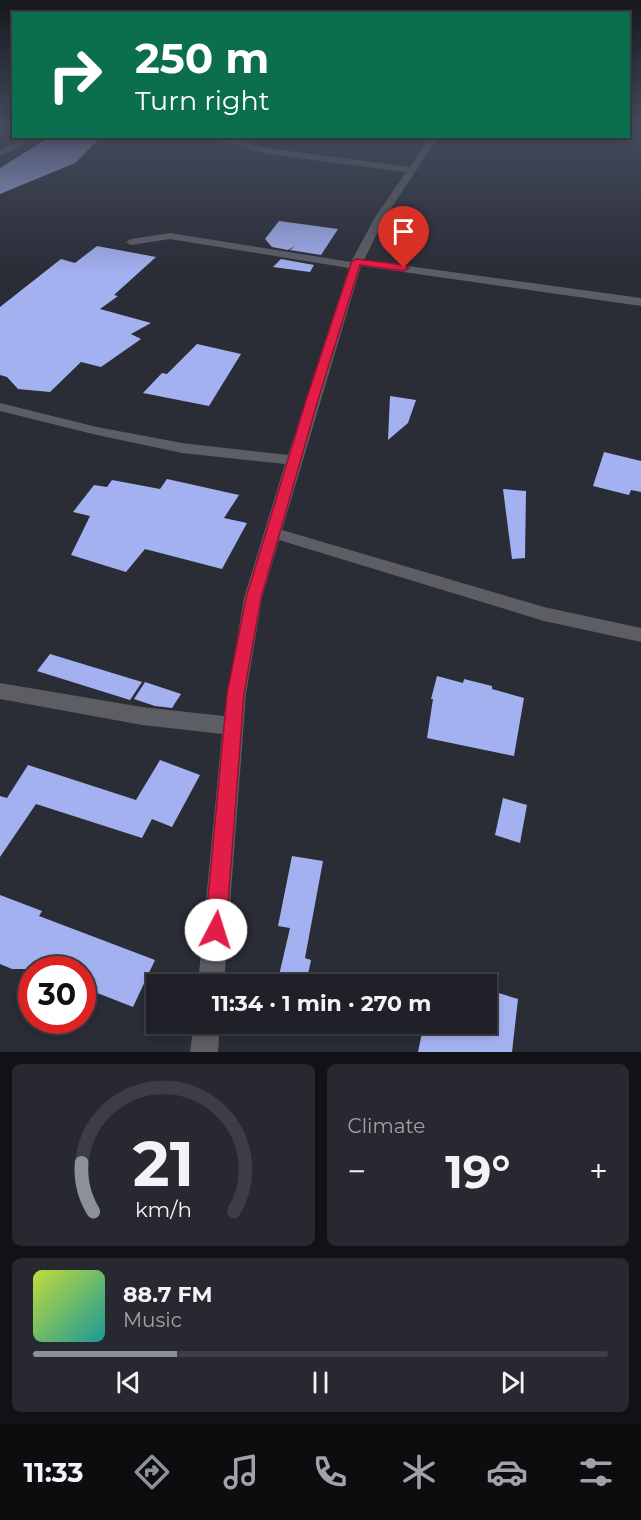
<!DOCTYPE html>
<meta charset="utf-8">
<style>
:root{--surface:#202128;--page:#282930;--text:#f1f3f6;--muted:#a2a3a8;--line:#3d3e45;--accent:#8c9099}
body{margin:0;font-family:Montserrat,sans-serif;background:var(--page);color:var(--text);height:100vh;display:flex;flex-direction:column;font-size:22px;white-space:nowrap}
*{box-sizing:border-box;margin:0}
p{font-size:20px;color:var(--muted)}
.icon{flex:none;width:33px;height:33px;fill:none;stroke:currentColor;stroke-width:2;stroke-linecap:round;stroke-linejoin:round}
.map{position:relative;height:1052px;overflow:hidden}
.details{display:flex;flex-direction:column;gap:12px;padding:12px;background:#121216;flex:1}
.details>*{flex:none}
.hud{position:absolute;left:12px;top:12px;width:618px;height:126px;border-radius:0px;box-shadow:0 3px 9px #0003,0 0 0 2px var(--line);background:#0b6e4f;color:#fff;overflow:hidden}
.speed{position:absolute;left:18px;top:956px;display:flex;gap:12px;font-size:30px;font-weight:700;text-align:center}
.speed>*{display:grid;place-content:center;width:78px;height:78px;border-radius:50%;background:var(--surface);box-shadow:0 3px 9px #0003,0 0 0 2px var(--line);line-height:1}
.speed .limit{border:9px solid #d22;background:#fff;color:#111}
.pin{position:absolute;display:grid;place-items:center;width:51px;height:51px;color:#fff;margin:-62px -26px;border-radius:50% 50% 50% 0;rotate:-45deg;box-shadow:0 0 6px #0007}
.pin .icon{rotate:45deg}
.me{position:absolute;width:66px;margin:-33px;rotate:5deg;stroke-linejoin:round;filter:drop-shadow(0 0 4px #0008)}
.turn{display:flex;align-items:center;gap:21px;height:126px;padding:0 24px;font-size:27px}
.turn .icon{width:78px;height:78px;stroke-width:2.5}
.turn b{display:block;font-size:42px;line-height:51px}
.big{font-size:45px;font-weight:700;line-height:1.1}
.details .widget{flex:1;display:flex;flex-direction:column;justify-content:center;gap:9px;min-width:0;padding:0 21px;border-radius:9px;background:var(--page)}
.details .dial{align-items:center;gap:0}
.dial svg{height:156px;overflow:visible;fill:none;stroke:var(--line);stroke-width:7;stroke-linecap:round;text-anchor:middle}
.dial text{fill:var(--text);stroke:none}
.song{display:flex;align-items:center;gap:18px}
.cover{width:72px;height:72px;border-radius:9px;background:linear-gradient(135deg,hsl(70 70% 55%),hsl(180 70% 35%))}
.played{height:6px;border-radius:3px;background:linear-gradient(90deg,var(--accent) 25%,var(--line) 25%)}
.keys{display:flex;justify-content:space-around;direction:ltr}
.heat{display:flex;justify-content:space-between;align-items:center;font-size:33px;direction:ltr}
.details .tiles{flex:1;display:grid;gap:12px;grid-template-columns:1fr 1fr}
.widget:last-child{grid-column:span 2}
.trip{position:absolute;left:146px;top:974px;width:351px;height:60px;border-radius:0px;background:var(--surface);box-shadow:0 3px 9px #0003,0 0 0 2px var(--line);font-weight:700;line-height:60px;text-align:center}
.tabs{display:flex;height:96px;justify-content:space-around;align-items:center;background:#0d0d10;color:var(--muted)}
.tabs .icon{width:42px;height:42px}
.tabs .selected{color:var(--accent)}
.tabs b{font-size:27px;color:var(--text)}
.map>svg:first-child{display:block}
</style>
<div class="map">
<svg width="641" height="1052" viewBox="0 0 641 1052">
<rect width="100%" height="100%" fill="#2a2c36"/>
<!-- building -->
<g fill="#a4b1f1">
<polygon points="51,136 102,136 75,163 0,194 0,168"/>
<polygon points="279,221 338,229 321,255 290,250 295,246 288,250 272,247 265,239"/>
<polygon points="97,246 156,257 114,295 118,296 100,309 151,323 131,334 141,339 101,367 81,362 50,392 18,389 7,377 0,375 0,307 61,259 75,263"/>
<polygon points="281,259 314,265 310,272 273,267"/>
<polygon points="197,344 241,354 209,406 143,393 162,373 167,374"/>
<polygon points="390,396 416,400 408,423 388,440"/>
<polygon points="604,452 641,461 641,492 631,490 629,495 593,486"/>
<polygon points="167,479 239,495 224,518 247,523 222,569 145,549 126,572 71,555 90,516 73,512 94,485 107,487 112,480 160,489"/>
<polygon points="503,489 526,491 525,558 512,559"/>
<polygon points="50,654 142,682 130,700 37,671"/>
<polygon points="437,676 463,683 464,679 492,686 492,689 524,698 514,756 427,738 433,699 431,699"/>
<polygon points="145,682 181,694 172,708 155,706 134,699"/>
<polygon points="160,760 200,775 172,827 152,819 142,838 36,804 0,857 0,796 7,798 28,765 136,800"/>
<polygon points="503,798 527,805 520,843 495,835"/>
<polygon points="292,856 323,861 305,958 311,960 306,984 277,984 290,928 278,926"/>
<polygon points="0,895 42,911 39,916 155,960 133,1007 82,987 82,969 12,969 0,964"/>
<polygon points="486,989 518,999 512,1052 418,1052 424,1023 486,1023"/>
</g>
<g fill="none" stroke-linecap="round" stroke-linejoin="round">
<!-- minor -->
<g fill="#5d5e63" fill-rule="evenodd">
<polygon points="22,136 31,136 22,146 0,156 0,150 16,142"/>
<polygon points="203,136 219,136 267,148 410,167 430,136 439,136 384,219 364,260 641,298 641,306 361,266 282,530 544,607 641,628 641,642 544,621 279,540 262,598 246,694 224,984 198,984 222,734 142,725 0,699 0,683 142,707 224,716 244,598 285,464 182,453 97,435 0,411 0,403 97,427 182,443 288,455 349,268 170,239 131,245 126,242 131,239 170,233 351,262 374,219 406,172 267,154"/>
<polygon points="194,1023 220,1023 218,1052 190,1052"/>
</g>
</g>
<!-- sky -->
<linearGradient id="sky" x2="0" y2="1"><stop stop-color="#17181e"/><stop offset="0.46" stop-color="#444b5d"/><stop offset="1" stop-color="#444b5d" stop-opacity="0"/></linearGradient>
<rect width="641" height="274" fill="url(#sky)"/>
<!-- route -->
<polygon fill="#e11d48" stroke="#92132f" stroke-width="1.5" points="357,259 404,265 409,268 404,271 360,265 318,400 261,598 244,694 226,930 223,937 216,940 208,937 205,930 227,694 246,598 306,400 352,261"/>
</svg>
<div class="speed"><div class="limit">30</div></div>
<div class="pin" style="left:404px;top:268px;background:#d93025"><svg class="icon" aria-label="arrive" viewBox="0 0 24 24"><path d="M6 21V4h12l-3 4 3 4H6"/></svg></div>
<svg class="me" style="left:216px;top:930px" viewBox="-20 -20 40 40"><circle r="19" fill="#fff"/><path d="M0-13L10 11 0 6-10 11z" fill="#e11d48"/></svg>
<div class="trip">11:34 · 1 min · 270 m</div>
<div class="hud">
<div class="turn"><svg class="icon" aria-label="right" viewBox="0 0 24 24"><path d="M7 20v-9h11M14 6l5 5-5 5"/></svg><div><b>250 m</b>Turn right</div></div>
</div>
</div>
<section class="details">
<div class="tiles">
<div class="widget dial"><svg viewBox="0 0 100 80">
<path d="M14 69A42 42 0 1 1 86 69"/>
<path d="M14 69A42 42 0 0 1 8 44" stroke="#8c9099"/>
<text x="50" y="56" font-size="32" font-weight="700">21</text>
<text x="50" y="72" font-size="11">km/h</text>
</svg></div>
<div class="widget"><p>Climate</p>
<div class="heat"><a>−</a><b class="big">19°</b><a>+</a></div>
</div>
<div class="widget">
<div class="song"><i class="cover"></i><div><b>88.7 FM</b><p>Music</p></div></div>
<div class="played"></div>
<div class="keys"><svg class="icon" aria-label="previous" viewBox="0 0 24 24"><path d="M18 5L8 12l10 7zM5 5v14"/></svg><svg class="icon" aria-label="pause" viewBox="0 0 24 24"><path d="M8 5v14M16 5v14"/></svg><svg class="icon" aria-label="next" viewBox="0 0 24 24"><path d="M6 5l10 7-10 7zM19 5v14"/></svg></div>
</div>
</div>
</section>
<nav class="tabs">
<b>11:33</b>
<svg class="icon selected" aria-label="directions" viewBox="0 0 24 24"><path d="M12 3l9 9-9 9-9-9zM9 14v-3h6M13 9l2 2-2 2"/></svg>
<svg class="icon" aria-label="music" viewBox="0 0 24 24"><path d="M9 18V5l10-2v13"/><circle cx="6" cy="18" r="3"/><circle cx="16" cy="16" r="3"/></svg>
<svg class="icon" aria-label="phone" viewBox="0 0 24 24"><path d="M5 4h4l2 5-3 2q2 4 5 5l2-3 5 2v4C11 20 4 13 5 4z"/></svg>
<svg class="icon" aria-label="climate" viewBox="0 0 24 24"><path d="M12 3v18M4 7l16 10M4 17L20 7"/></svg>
<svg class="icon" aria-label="car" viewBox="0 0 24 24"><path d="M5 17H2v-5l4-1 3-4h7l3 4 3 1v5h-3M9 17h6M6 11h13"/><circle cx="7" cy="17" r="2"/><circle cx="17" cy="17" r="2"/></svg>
<svg class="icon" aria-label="filters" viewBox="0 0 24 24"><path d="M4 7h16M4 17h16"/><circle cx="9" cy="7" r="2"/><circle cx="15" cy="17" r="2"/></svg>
</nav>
